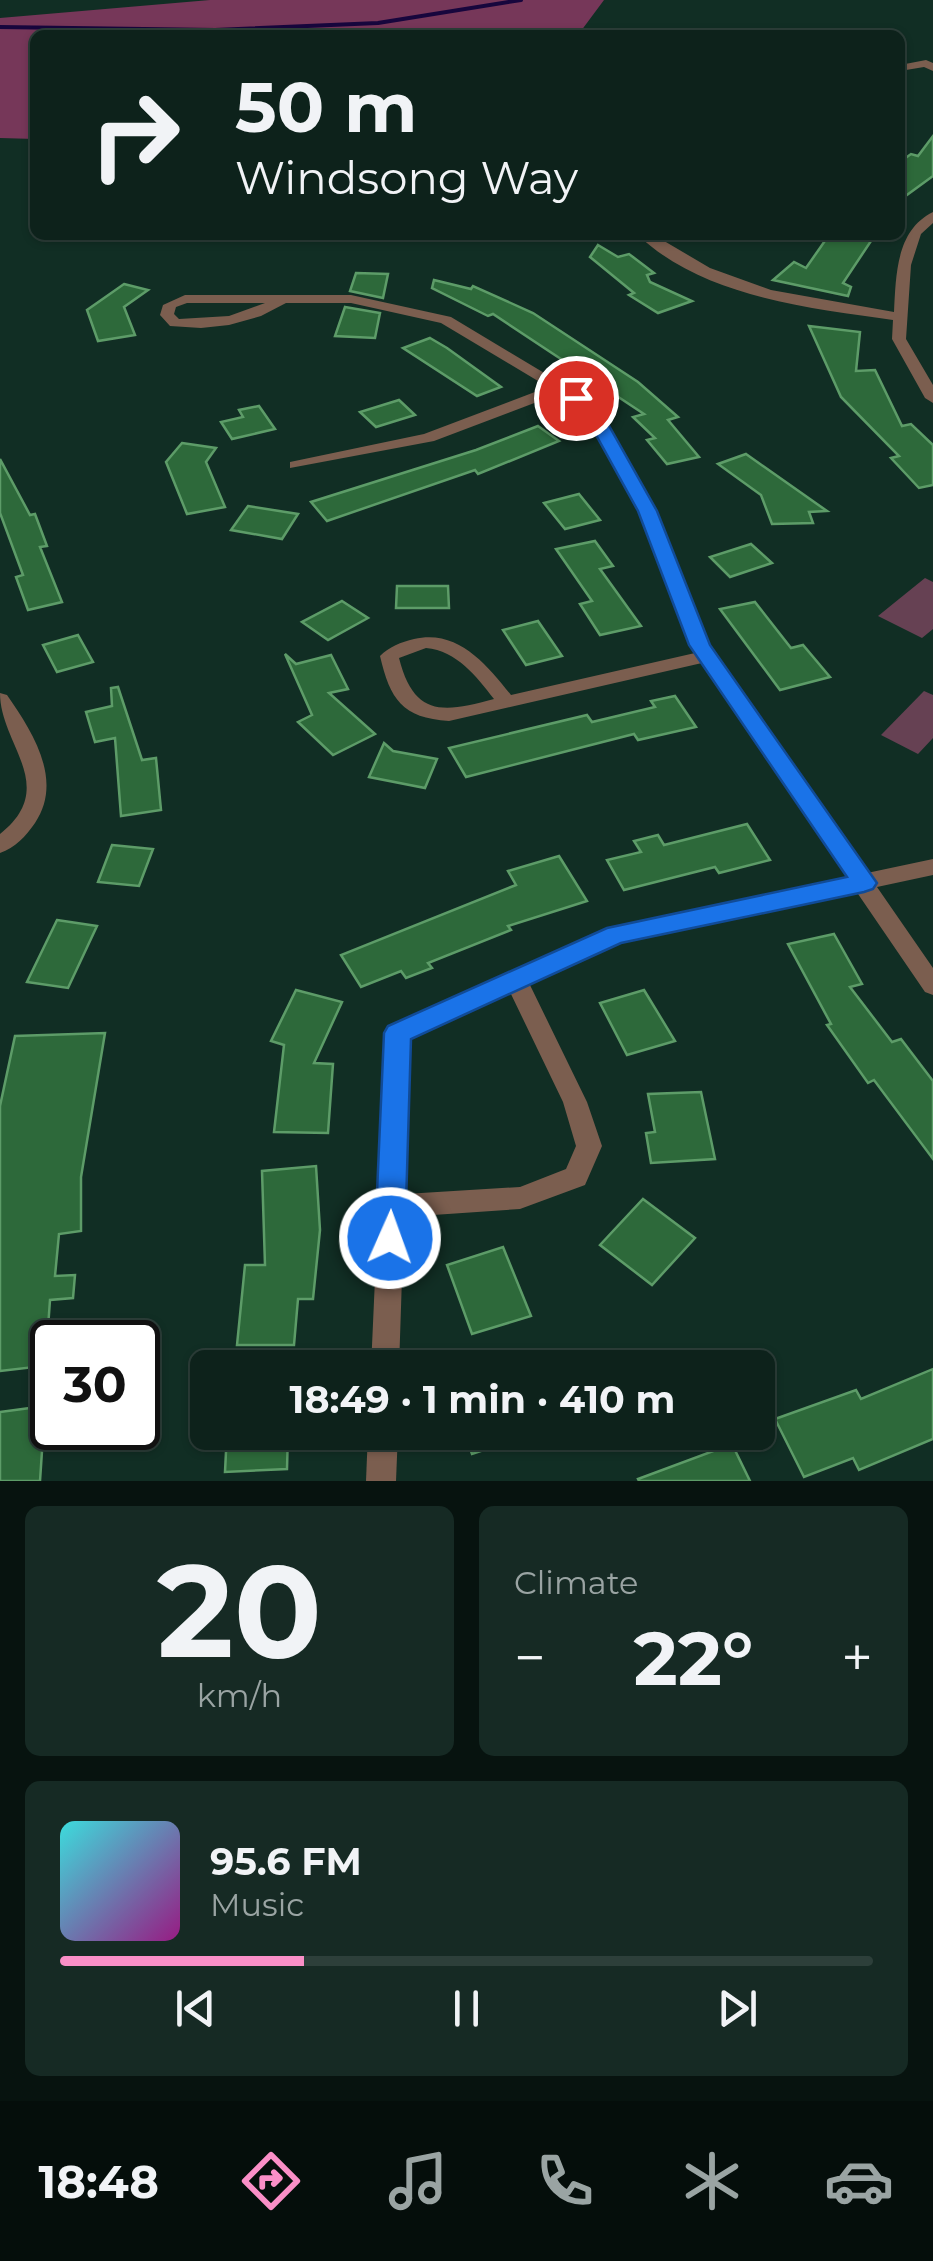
<!DOCTYPE html>
<meta charset="utf-8">
<style>
:root{--surface:#0d221b;--page:#162a24;--text:#f1f3f6;--muted:#9aa4a3;--line:#2d3f3a;--accent:#fa8fc7}
body{margin:0;font-family:Montserrat,sans-serif;background:var(--page);color:var(--text);height:100vh;display:flex;flex-direction:column;font-size:38px;white-space:nowrap}
*{box-sizing:border-box;margin:0}
p{font-size:32px;color:var(--muted)}
.icon{flex:none;width:55px;height:55px;fill:none;stroke:currentColor;stroke-width:2;stroke-linecap:round;stroke-linejoin:round}
.map{position:relative;height:1481px;overflow:hidden}
.side{display:flex;flex-direction:column;gap:25px;padding:25px;background:#07130f;flex:1}
.side>*{flex:none}
.banner{position:absolute;left:30px;top:30px;width:875px;height:210px;border-radius:15px;box-shadow:0 2px 8px #0004,0 0 0 2px var(--line);background:#0d221b;color:var(--text);overflow:hidden}
.speed{position:absolute;left:30px;top:1320px;display:flex;gap:20px;font-size:50px;font-weight:700;text-align:center}
.speed>*{display:grid;place-content:center;width:130px;height:130px;border-radius:50%;background:var(--surface);box-shadow:0 2px 8px #0004,0 0 0 2px var(--line);line-height:1}
.speed .limit{border:5px solid #111;border-radius:15px;background:#fff;color:#111}
.pin{position:absolute;display:grid;place-items:center;width:85px;height:85px;color:#fff;margin:-42px;border:5px solid #fff;border-radius:50%;box-shadow:0 2px 10px #0007}
.me{position:absolute;width:110px;margin:-55px;rotate:2deg;stroke-linejoin:round;filter:drop-shadow(0 0 8px #0008)}
.turn{display:flex;align-items:center;gap:35px;height:210px;padding:0 40px;font-size:45px}
.turn .icon{width:130px;height:130px;stroke-width:2.5}
.turn b{display:block;font-size:70px;line-height:85px}
.big{font-size:75px;font-weight:700;line-height:1.1}
.side .widget{flex:1;display:flex;flex-direction:column;justify-content:center;gap:15px;min-width:0;padding:0 35px;border-radius:15px;background:var(--page)}
.side .dial{align-items:center;gap:0}
.dial b{font-size:130px;line-height:1}
.song{display:flex;align-items:center;gap:30px}
.cover{width:120px;height:120px;border-radius:15px;background:linear-gradient(135deg,hsl(180 70% 55%),hsl(310 70% 35%))}
.played{height:10px;border-radius:5px;background:linear-gradient(90deg,var(--accent) 30%,var(--line) 30%)}
.keys{display:flex;justify-content:space-around;direction:ltr}
.heat{display:flex;justify-content:space-between;align-items:center;font-size:55px;direction:ltr}
.side .tiles{flex:1;display:grid;gap:25px;grid-template-columns:1fr 1fr}
.widget:last-child{grid-column:span 2}
.trip{position:absolute;left:190px;top:1350px;width:585px;height:100px;border-radius:15px;background:var(--surface);box-shadow:0 2px 8px #0004,0 0 0 2px var(--line);font-weight:700;line-height:100px;text-align:center}
.tab-bar{display:flex;height:160px;justify-content:space-around;align-items:center;background:#050e0b;color:var(--muted)}
.tab-bar .icon{width:70px;height:70px}
.tab-bar .selected{color:var(--accent)}
.tab-bar b{font-size:45px;color:var(--text)}
.map>svg:first-child{display:block}
</style>
<div class="map">
<svg width="933" height="1481" viewBox="0 0 933 1481">
<rect width="100%" height="100%" fill="#112e24"/>
<!-- green -->
<g fill="#664153">
<polygon points="925,578 933,582 933,629 922,638 878,616"/>
<polygon points="924,691 933,695 933,738 918,754 881,735"/>
</g>
<!-- forest -->
<polygon fill="#763759" points="210,0 604,0 578,35 35,35 35,139 0,138 0,18"/>
<g fill="none" stroke-linecap="round" stroke-linejoin="round">
<!-- stream -->
<polyline stroke="#17063d" stroke-width="4" points="0,27 215,30 378,23 521,0"/>
</g>
<!-- building -->
<g fill="#2d693a" stroke="#5d9c68" stroke-width="2.5">
<polygon points="933,136 933,176 900,200 900,162 911,154 918,156"/>
<polygon points="829,235 875,235 843,283 851,287 848,296 773,280 794,262 806,268"/>
<polygon points="598,245 618,257 629,254 654,273 647,275 650,282 692,301 658,313 629,295 634,293 590,257"/>
<polygon points="356,273 388,274 383,298 350,291"/>
<polygon points="434,280 471,289 473,286 533,313 638,382 678,417 668,420 699,457 667,464 647,440 655,438 633,417 644,414 493,314 488,316 432,288"/>
<polygon points="124,284 148,290 124,307 135,335 98,341 87,310"/>
<polygon points="345,307 380,313 375,338 335,336"/>
<polygon points="809,326 860,332 856,371 875,370 902,426 911,424 933,445 933,485 919,488 891,458 899,456 841,397"/>
<polygon points="430,338 447,348 501,387 477,396 403,348"/>
<polygon points="399,400 415,415 376,427 360,412"/>
<polygon points="259,406 275,429 232,439 221,422 243,417 239,410"/>
<polygon points="538,426 559,441 478,474 475,470 327,521 311,502 476,450"/>
<polygon points="182,443 216,448 206,462 225,507 187,514 166,462"/>
<polygon points="746,454 827,511 809,512 813,523 772,524 761,495 718,464"/>
<polygon points="0,459 30,515 35,514 47,546 40,547 62,602 28,610 16,577 23,575 0,513"/>
<polygon points="579,494 600,520 565,529 544,503"/>
<polygon points="248,506 298,514 282,539 231,530"/>
<polygon points="595,541 613,566 600,569 641,626 600,635 580,604 592,601 556,549"/>
<polygon points="751,544 772,563 730,577 710,557"/>
<polygon points="397,586 448,586 449,608 396,608"/>
<polygon points="342,601 368,618 328,640 302,622"/>
<polygon points="755,602 791,648 803,645 830,677 780,690 720,609"/>
<polygon points="538,621 562,656 526,665 503,630"/>
<polygon points="78,635 93,662 57,672 43,645"/>
<polygon points="285,654 296,664 331,655 348,689 329,693 375,734 333,755 298,722 312,715"/>
<polygon points="118,687 142,760 156,758 161,810 121,816 115,738 95,742 86,712 112,706 111,688"/>
<polygon points="675,696 696,727 638,740 634,734 466,777 449,748 587,715 592,722 655,707 651,701"/>
<polygon points="384,743 393,751 437,759 425,788 369,777"/>
<polygon points="747,824 770,860 719,873 715,867 624,890 607,860 641,852 634,841 658,835 664,845"/>
<polygon points="112,845 153,849 139,886 98,882"/>
<polygon points="559,856 587,901 508,926 511,930 428,963 432,968 406,978 401,971 361,987 341,955 516,885 508,871"/>
<polygon points="57,920 97,926 68,988 27,982"/>
<polygon points="834,934 862,984 850,987 892,1042 901,1039 933,1081 933,1159 874,1080 868,1083 827,1025 831,1024 788,944"/>
<polygon points="296,990 342,1002 314,1063 333,1064 328,1133 274,1132 284,1045 271,1041"/>
<polygon points="644,990 675,1041 627,1055 600,1003"/>
<polygon points="105,1033 81,1177 81,1231 59,1234 55,1276 75,1275 73,1298 50,1300 47,1342 52,1341 52,1365 0,1371 0,1106 15,1036"/>
<polygon points="701,1092 715,1159 651,1163 646,1133 655,1132 648,1094"/>
<polygon points="316,1166 320,1230 313,1299 298,1299 294,1345 237,1345 245,1265 265,1265 262,1171"/>
<polygon points="643,1199 695,1238 652,1285 600,1245"/>
<polygon points="503,1247 531,1316 472,1334 447,1265"/>
<polygon points="933,1369 933,1439 859,1470 853,1458 804,1477 775,1419 856,1390 861,1399"/>
<polygon points="45,1406 40,1481 0,1481 0,1412"/>
<polygon points="227,1432 288,1432 287,1469 225,1472"/>
<polygon points="464,1432 526,1432 526,1436 472,1454"/>
<polygon points="732,1444 750,1481 639,1481 638,1479"/>
</g>
<g fill="none" stroke-linecap="round" stroke-linejoin="round">
<!-- minor -->
<g fill="#7b5e4f" fill-rule="evenodd">
<polygon points="926,60 933,63 933,71 924,67 900,71 900,65"/>
<path d="M933 212V223L921 234 911 265 906 339 933 385V403L925 398 892 339 893 320C809 308 703 297 638 235H654L710 268 771 290 894 312C896 275 896 230 933 212Z"/>
<path d="M185 295H351L451 317 581 395 607 424 655 511 708 645 867 873 933 859V875L877 887 933 968V995L925 992 856 891 621 942 529 983 587 1102 602 1146 585 1185 520 1209 404 1217 399 1368H371L386 1033 390 1026 608 928 847 877 702 663 449 721C402 718 390 699 380 656 389 647 401 642 414 639 458 629 486 664 511 695L695 653C684 636 678 614 671 595 649 539 611 426 558 394L434 441 290 468V462L424 434 548 387 441 323 351 303H286L261 316 229 325 201 328 170 326 160 315 163 305ZM187 303H265L229 316 179 319 174 314 176 307ZM426 648C457 651 476 676 494 699 443 713 414 717 399 658ZM510 992 563 1102 576 1146 566 1169 520 1187 405 1194 410 1038Z"/>
<path d="M0 693 7 695C32 731 64 780 35 823 26 836 15 848 0 853V834C60 786 0 745 0 693Z"/>
<polygon points="368,1432 398,1432 396,1481 366,1481"/>
</g>
</g>
<!-- route -->
<polygon fill="#1a73e8" stroke="#114b97" stroke-width="2.5" points="576,393 583,395 608,424 657,511 710,645 877,883 873,889 864,892 621,943 411,1039 405,1238 401,1248 390,1251 379,1248 375,1238 384,1033 388,1026 607,928 847,877 689,645 638,511 591,426 568,398"/>
</svg>
<div class="speed"><div class="limit">30</div></div>
<div class="pin" style="left:576px;top:398px;background:#d93025"><svg class="icon" aria-label="arrive" viewBox="0 0 24 24"><path d="M6 21V4h12l-3 4 3 4H6"/></svg></div>
<svg class="me" style="left:390px;top:1238px" viewBox="-20 -20 40 40"><circle r="17" fill="#1a73e8" stroke="#fff" stroke-width="3"/><path d="M0-11L8 9 0 5-8 9z" fill="#fff"/></svg>
<div class="trip">18:49 · 1 min · 410 m</div>
<div class="banner">
<div class="turn"><svg class="icon" aria-label="right" viewBox="0 0 24 24"><path d="M7 20v-9h11M14 6l5 5-5 5"/></svg><div><b>50 m</b>Windsong Way</div></div>
</div>
</div>
<section class="side">
<div class="tiles">
<div class="widget dial"><b>20</b><p>km/h</p></div>
<div class="widget"><p>Climate</p>
<div class="heat"><a>−</a><b class="big">22°</b><a>+</a></div>
</div>
<div class="widget">
<div class="song"><i class="cover"></i><div><b>95.6 FM</b><p>Music</p></div></div>
<div class="played"></div>
<div class="keys"><svg class="icon" aria-label="previous" viewBox="0 0 24 24"><path d="M18 5L8 12l10 7zM5 5v14"/></svg><svg class="icon" aria-label="pause" viewBox="0 0 24 24"><path d="M8 5v14M16 5v14"/></svg><svg class="icon" aria-label="next" viewBox="0 0 24 24"><path d="M6 5l10 7-10 7zM19 5v14"/></svg></div>
</div>
</div>
</section>
<nav class="tab-bar">
<b>18:48</b>
<svg class="icon selected" aria-label="directions" viewBox="0 0 24 24"><path d="M12 3l9 9-9 9-9-9zM9 14v-3h6M13 9l2 2-2 2"/></svg>
<svg class="icon" aria-label="music" viewBox="0 0 24 24"><path d="M9 18V5l10-2v13"/><circle cx="6" cy="18" r="3"/><circle cx="16" cy="16" r="3"/></svg>
<svg class="icon" aria-label="phone" viewBox="0 0 24 24"><path d="M5 4h4l2 5-3 2q2 4 5 5l2-3 5 2v4C11 20 4 13 5 4z"/></svg>
<svg class="icon" aria-label="climate" viewBox="0 0 24 24"><path d="M12 3v18M4 7l16 10M4 17L20 7"/></svg>
<svg class="icon" aria-label="car" viewBox="0 0 24 24"><path d="M5 17H2v-5l4-1 3-4h7l3 4 3 1v5h-3M9 17h6M6 11h13"/><circle cx="7" cy="17" r="2"/><circle cx="17" cy="17" r="2"/></svg>
</nav>
